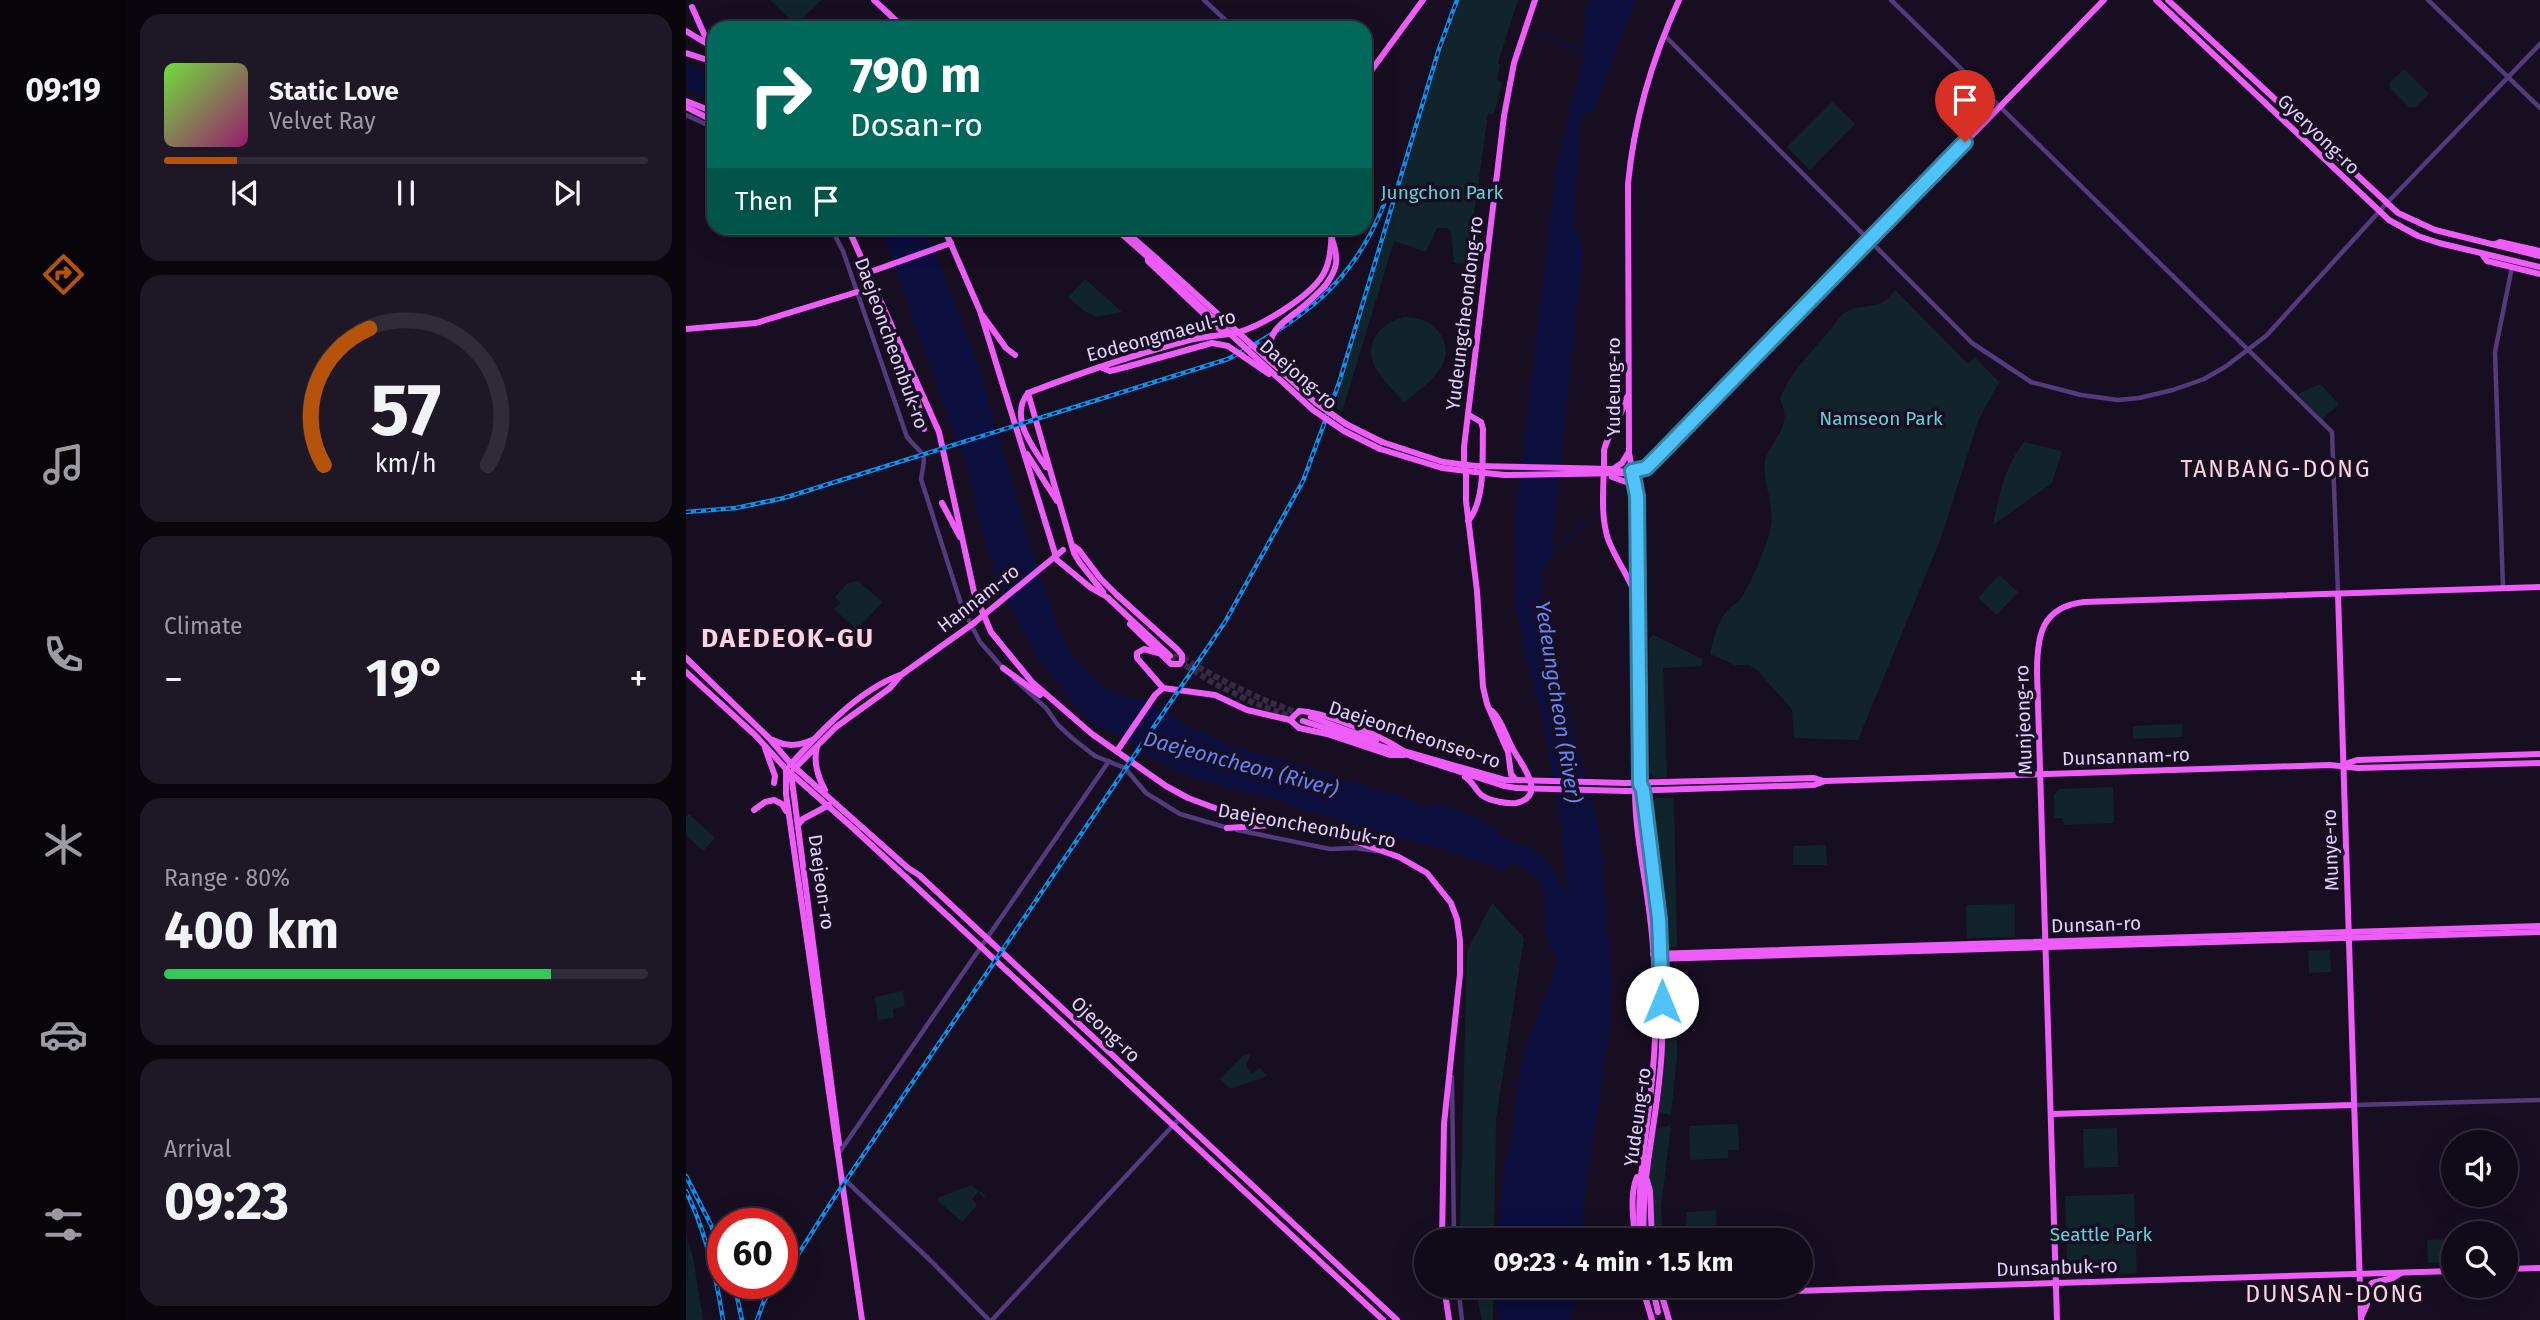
<!DOCTYPE html>
<meta charset="utf-8">
<style>
:root{--surface:#110a19;--page:#1e1826;--text:#f1f3f6;--muted:#9c9aa2;--line:#302b38;--accent:#b45309}
body{margin:0;font-family:"Fira Sans",sans-serif;background:var(--page);color:var(--text);height:100vh;display:flex;flex-direction:column;font-size:26px;white-space:nowrap}
*{box-sizing:border-box;margin:0}
p{font-size:23px;color:var(--muted)}
.icon{flex:none;width:38px;height:38px;fill:none;stroke:currentColor;stroke-width:2;stroke-linecap:round;stroke-linejoin:round}
.map{position:relative;flex:1;overflow:hidden}
.details{display:flex;flex-direction:column;gap:14px;padding:14px;background:#09060e;width:560px}
.details>*{flex:none}
.top-card{position:absolute;left:21px;top:21px;width:665px;height:214px;border-radius:21px;box-shadow:0 7px 28px #0002,0 0 0 2px var(--line);background:#00695c;color:#fff;overflow:hidden}
.tools{position:absolute;left:1755px;top:1130px;display:grid;gap:14px}
.tools a{display:grid;place-items:center;width:77px;height:77px;border-radius:50%;background:var(--surface);box-shadow:0 7px 28px #0002,0 0 0 2px var(--line);font-size:35px}
.speed{position:absolute;left:21px;top:1208px;display:flex;gap:14px;font-size:35px;font-weight:700;text-align:center}
.speed>*{display:grid;place-content:center;width:91px;height:91px;border-radius:50%;background:var(--surface);box-shadow:0 7px 28px #0002,0 0 0 2px var(--line);line-height:1}
.speed .limit{border:10px solid #d22;background:#fff;color:#111}
.pin{position:absolute;display:grid;place-items:center;width:60px;height:60px;color:#fff;margin:-72px -30px;border-radius:50% 50% 50% 0;rotate:-45deg;box-shadow:0 0 7px #0007}
.pin .icon{rotate:45deg}
.me{position:absolute;width:77px;margin:-38px;rotate:0deg;stroke-linejoin:round;filter:drop-shadow(0 0 5px #0008)}
.turn{display:flex;align-items:center;gap:24px;height:147px;padding:0 28px;font-size:32px}
.turn .icon{width:91px;height:91px;stroke-width:2.5}
.turn b{display:block;font-size:49px;line-height:60px}
.then{display:flex;align-items:center;height:66px;padding:0 28px;background:#0003;gap:14px;font-size:26px}
.big{font-size:52px;font-weight:700;line-height:1.1}
.details .widget{flex:1;display:flex;flex-direction:column;justify-content:center;gap:10px;min-width:0;padding:0 24px;border-radius:21px;background:var(--page)}
.details .dial{align-items:center;gap:0}
.dial svg{height:182px;overflow:visible;fill:none;stroke:var(--line);stroke-width:7;stroke-linecap:round;text-anchor:middle}
.dial text{fill:var(--text);stroke:none}
.song{display:flex;align-items:center;gap:21px}
.cover{width:84px;height:84px;border-radius:10px;background:linear-gradient(135deg,hsl(100 70% 55%),hsl(320 70% 35%))}
.played{height:7px;border-radius:4px;background:linear-gradient(90deg,var(--accent) 15%,var(--line) 15%)}
.keys{display:flex;justify-content:space-around;direction:ltr}
.heat{display:flex;justify-content:space-between;align-items:center;font-size:38px;direction:ltr}
.charge{height:10px;border-radius:5px;background:linear-gradient(90deg,#34c759 80%,var(--line) 0)}
.trip{position:absolute;left:728px;top:1228px;width:399px;height:70px;border-radius:35px;background:var(--surface);box-shadow:0 7px 28px #0002,0 0 0 2px var(--line);font-weight:700;line-height:70px;text-align:center}
main{display:flex;flex:1;min-height:0}
.menu{display:flex;flex-direction:column;width:126px;justify-content:space-around;align-items:center;background:#07040a;color:var(--muted)}
.menu .icon{width:49px;height:49px}
.menu .selected{color:var(--accent)}
.menu b{font-size:32px;color:var(--text)}
.map>svg:first-child{display:block}
</style>
<main>
<nav class="menu">
<b>09:19</b>
<svg class="icon selected" aria-label="directions" viewBox="0 0 24 24"><path d="M12 3l9 9-9 9-9-9zM9 14v-3h6M13 9l2 2-2 2"/></svg>
<svg class="icon" aria-label="music" viewBox="0 0 24 24"><path d="M9 18V5l10-2v13"/><circle cx="6" cy="18" r="3"/><circle cx="16" cy="16" r="3"/></svg>
<svg class="icon" aria-label="phone" viewBox="0 0 24 24"><path d="M5 4h4l2 5-3 2q2 4 5 5l2-3 5 2v4C11 20 4 13 5 4z"/></svg>
<svg class="icon" aria-label="climate" viewBox="0 0 24 24"><path d="M12 3v18M4 7l16 10M4 17L20 7"/></svg>
<svg class="icon" aria-label="car" viewBox="0 0 24 24"><path d="M5 17H2v-5l4-1 3-4h7l3 4 3 1v5h-3M9 17h6M6 11h13"/><circle cx="7" cy="17" r="2"/><circle cx="17" cy="17" r="2"/></svg>
<svg class="icon" aria-label="filters" viewBox="0 0 24 24"><path d="M4 7h16M4 17h16"/><circle cx="9" cy="7" r="2"/><circle cx="15" cy="17" r="2"/></svg>
</nav>
<section class="details">
<div class="widget">
<div class="song"><i class="cover"></i><div><b>Static Love</b><p>Velvet Ray</p></div></div>
<div class="played"></div>
<div class="keys"><svg class="icon" aria-label="previous" viewBox="0 0 24 24"><path d="M18 5L8 12l10 7zM5 5v14"/></svg><svg class="icon" aria-label="pause" viewBox="0 0 24 24"><path d="M8 5v14M16 5v14"/></svg><svg class="icon" aria-label="next" viewBox="0 0 24 24"><path d="M6 5l10 7-10 7zM19 5v14"/></svg></div>
</div>
<div class="widget dial"><svg viewBox="0 0 100 80">
<path d="M14 69A42 42 0 1 1 86 69"/>
<path d="M14 69A42 42 0 0 1 34 9" stroke="#b45309"/>
<text x="50" y="56" font-size="32" font-weight="700">57</text>
<text x="50" y="72" font-size="11">km/h</text>
</svg></div>
<div class="widget"><p>Climate</p>
<div class="heat"><a>−</a><b class="big">19°</b><a>+</a></div>
</div>
<div class="widget"><p>Range · 80%</p><b class="big">400 km</b><div class="charge"></div></div>
<div class="widget"><p>Arrival</p><b class="big">09:23</b></div>
</section>
<div class="map">
<svg width="1854" height="1320" viewBox="0 0 1854 1320">
<rect width="100%" height="100%" fill="#170e21"/>
<!-- green -->
<g fill="#12242b">
<polygon points="84,0 135,0 110,25"/>
<polygon points="774,0 832,0 812,62 814,65 811,80 816,82 808,114 802,114 781,264 768,263 765,231 761,228 751,228 740,252 708,241 656,412 649,407 749,72"/>
<polygon points="1718,69 1743,94 1729,107 1723,107 1704,88 1703,83"/>
<polygon points="1146,102 1169,124 1124,170 1101,147"/>
<polygon points="399,279 436,312 410,317 398,311 382,297"/>
<path d="M1209 290 1282 364 1289 357 1313 382 1292 421 1255 538 1172 740 1108 738 1106 709 1071 670 1063 665H1049L1024 654C1028 640 1031 621 1042 610 1045 606 1051 604 1054 600 1064 587 1082 543 1085 526 1089 505 1074 475 1080 457 1089 435 1107 425 1094 399 1107 368 1125 353 1146 328 1150 324 1152 318 1156 315 1173 300 1192 315 1209 290Z"/>
<path d="M718 317C731 317 745 321 753 332 775 363 739 385 718 403 709 392 700 383 692 372 675 346 692 324 718 317Z"/>
<polygon points="1634,384 1653,404 1636,419 1612,394"/>
<path d="M1338 442 1376 451 1366 483 1307 525C1313 496 1319 465 1338 442Z"/>
<polygon points="1313,575 1332,592 1311,615 1292,598"/>
<polygon points="172,581 196,602 171,630 148,609 155,603 149,597 162,583"/>
<polygon points="968,635 1016,659 1016,666 977,668 981,778 970,778 964,774 963,638"/>
<polygon points="1496,724 1496,737 1447,739 1447,726"/>
<polygon points="1427,787 1428,823 1378,825 1377,818 1368,818 1368,795 1373,789"/>
<polygon points="970,798 988,798 991,947 984,947 982,942 981,907 966,802"/>
<polygon points="3,814 29,838 17,851 0,835 0,817"/>
<polygon points="1140,845 1141,865 1107,865 1107,846"/>
<polygon points="806,903 838,938 810,1119 808,1241 777,1241 774,1226 781,951"/>
<polygon points="1329,904 1329,937 1281,938 1280,905"/>
<polygon points="1644,950 1645,972 1623,973 1622,951"/>
<polygon points="980,969 991,969 991,1056 985,1115 973,1113 980,1055"/>
<polygon points="217,991 219,1007 207,1009 208,1018 192,1020 189,997"/>
<polygon points="559,1054 564,1055 560,1065 565,1074 574,1068 581,1076 545,1089 534,1079"/>
<polygon points="1052,1124 1053,1150 1042,1150 1042,1158 1004,1160 1003,1126"/>
<polygon points="985,1125 975,1207 977,1241 968,1241 963,1169 969,1129"/>
<polygon points="1431,1128 1432,1167 1398,1168 1397,1129"/>
<polygon points="285,1185 299,1195 298,1198 292,1192 286,1199 291,1205 276,1222 252,1201 252,1198"/>
<polygon points="1448,1194 1451,1273 1387,1276 1381,1271 1379,1196"/>
<polygon points="1030,1210 1031,1241 1001,1241 1000,1212"/>
<polygon points="0,1235 7,1257 17,1320 0,1320"/>
<polygon points="1767,1239 1767,1262 1742,1263 1741,1240"/>
<polygon points="788,1286 807,1286 807,1320 796,1320"/>
</g>
<!-- water -->
<g fill="#0c0e3d">
<path d="M904 0H949L909 109 895 116 887 228 897 249 865 555 856 571V605L864 650 882 707 912 828 917 860 920 926 925 950 924 1028 897 1209 895 1241H810L818 1169 826 1134 836 1056 872 962C869 955 864 948 862 941 853 903 871 881 824 861L818 871 765 852 621 811 589 799 565 794 501 776 459 754 437 736 410 726 392 709 354 662 325 609 310 576 298 539 280 462 268 435 195 228H238L241 233 291 362 348 557 374 631 387 658 421 690 436 696 459 700 511 731 552 748 616 765 691 790 713 794 734 807 755 804 776 811 804 825 824 842 846 848 863 863 881 896 876 830 858 726 838 650 830 604 829 518 870 170 896 63 897 28Z"/>
<polygon points="0,64 28,75 28,104 0,88"/>
<polygon points="807,1286 894,1286 884,1320 813,1320"/>
</g>
<g fill="none" stroke-linecap="round" stroke-linejoin="round">
<!-- stream -->
<g stroke="#0c0e3d" stroke-width="2">
<polyline points="852,33 897,51"/>
<polyline points="921,506 935,487"/>
<polyline points="865,553 914,512"/>
<polyline points="910,1288 912,1286"/>
<polyline points="887,1303 898,1296"/>
</g>
<!-- major-tunnel -->
<g stroke="#362b42" stroke-width="6" stroke-dasharray="6 3" stroke-linecap="butt">
<path d="M489 653C530 678 570 699 616 714"/>
<polyline points="484,656 529,684 568,703 617,721"/>
<polyline points="967,1313 970,1320"/>
</g>
<!-- minor -->
<g stroke="#533b7e" stroke-width="4.5">
<polyline points="518,0 548,28"/>
<polyline points="1205,0 1646,432 1652,594"/>
<polyline points="1742,0 1854,108"/>
<polyline points="978,35 1286,343 1345,382 1395,395 1432,400 1453,398 1487,390 1518,379 1539,367 1580,336 1700,204 1854,44"/>
<polyline points="0,115 28,128"/>
<path d="M145 228 157 251 221 437C238 458 241 449 235 479L276 607 294 642 317 668"/>
<polyline points="1817,588 1809,352 1826,267"/>
<polyline points="328,679 360,708 372,725 386,738 409,756 439,768 460,793 494,814 542,828"/>
<polyline points="551,830 644,849 669,848 690,851"/>
<polyline points="766,1077 768,1241"/>
<polyline points="1668,1105 1854,1100"/>
<polyline points="153,1153 423,761"/>
<polyline points="157,1178 245,1261 303,1320"/>
<polyline points="772,1286 776,1320"/>
<polyline points="306,1320 493,1119"/>
</g>
<!-- major -->
<g stroke="#ee5df8" stroke-width="6">
<polyline points="188,0 218,28"/>
<polyline points="1470,0 1703,220 1732,236 1753,243 1854,267"/>
<polyline points="1482,0 1712,213 1749,230 1854,256"/>
<polyline points="6,7 23,45"/>
<polyline points="0,31 23,45 28,54"/>
<polyline points="0,53 28,62"/>
<polyline points="679,79 737,0"/>
<polyline points="0,101 28,112"/>
<polyline points="0,107 28,121"/>
<polyline points="162,228 253,432 288,592 305,632 346,682 406,734 480,786 502,798 545,814 654,836 713,857 741,873 765,903 771,919 774,941 774,974 758,1124 756,1241"/>
<polyline points="258,228 294,311 371,560 405,588 421,597 484,656"/>
<polyline points="429,228 464,259"/>
<polyline points="436,228 470,258"/>
<polyline points="1809,244 1814,242 1854,251"/>
<polyline points="1796,254 1801,261 1854,274"/>
<polyline points="462,258 462,261 539,334"/>
<polyline points="184,272 265,243"/>
<path d="M639 286C652 268 653 260 646 239"/>
<polyline points="297,316 320,348 329,355"/>
<polyline points="0,329 70,323 171,292"/>
<polyline points="414,367 424,371 440,367"/>
<polyline points="225,373 238,429"/>
<polyline points="342,393 388,553 394,563 417,592"/>
<path d="M342 393C394 373 447 355 500 341 518 336 536 336 553 332 576 326 620 298 634 279 645 266 645 244 646 228"/>
<path d="M342 393C323 417 346 446 360 467"/>
<path d="M941 397C936 416 923 431 918 450 919 478 913 511 922 539 929 558 942 575 949 594"/>
<polyline points="696,442 757,462 790,466"/>
<polyline points="694,449 756,468 789,472"/>
<polyline points="341,454 371,501"/>
<polyline points="778,466 778,447 818,116 828,63 849,0"/>
<path d="M927 469C945 477 959 468 973 456L1418 0"/>
<polyline points="927,469 936,463 942,453"/>
<polyline points="780,471 780,501 791,591 797,687 801,704 822,752 825,774 830,780"/>
<polyline points="256,503 274,537"/>
<path d="M782 521C800 500 796 456 797 429L795 422 783 415"/>
<polyline points="386,545 393,550 414,578 434,598"/>
<polyline points="1652,594 1675,1320"/>
<polyline points="431,595 492,650 496,655 496,661 494,664 485,664 444,624"/>
<polyline points="472,653 458,649 451,653 451,658 477,688"/>
<polyline points="0,658 83,738 105,764 222,868 233,875 711,1320"/>
<polyline points="317,668 354,695"/>
<polyline points="0,672 70,736 100,769 168,829 697,1320"/>
<polyline points="625,717 690,741"/>
<polyline points="617,721 818,786 831,788"/>
<path d="M87 740C101 747 112 746 126 740"/>
<path d="M131 747C127 761 132 778 139 790"/>
<polyline points="79,748 89,776 88,783"/>
<path d="M716 750C695 736 639 712 613 711L604 720 613 728 641 734 704 755H718"/>
<polyline points="431,751 469,695 477,688 529,695 561,710 604,720"/>
<polyline points="717,751 819,780 830,780"/>
<polyline points="1659,764 1671,760 1854,754"/>
<path d="M104 765C134 732 171 691 214 675"/>
<polyline points="100,769 100,794 109,857 176,1320"/>
<polyline points="108,769 150,727 204,688 215,675 288,623"/>
<polyline points="105,773 153,1144"/>
<path d="M779 777C787 781 790 792 797 796 804 801 822 804 830 803 863 796 834 763 827 749 820 737 816 720 806 711"/>
<polyline points="939,783 1128,778 1138,781"/>
<path d="M949 790C949 833 959 875 964 917 969 956 970 995 969 1034 968 1104 949 1171 954 1241"/>
<polyline points="940,791 1128,785 1139,781 1644,765 1672,768 1854,763"/>
<polyline points="68,810 79,802 88,800 96,804 100,811"/>
<polyline points="112,825 117,819 143,805"/>
<polyline points="541,828 587,825"/>
<polyline points="967,954 1854,926"/>
<polyline points="968,959 1854,932"/>
<polyline points="1365,1114 1668,1105"/>
<polyline points="961,1180 964,1191 966,1241"/>
<path d="M949 1241C948 1221 943 1196 951 1177"/>
<path d="M958 1241C954 1172 974 1112 976 1045 979 959 966 875 957 790L954 784 951 496 943 453 942 184C948 120 966 59 993 0"/>
<polyline points="1820,1269 1854,1268"/>
<polyline points="758,1286 763,1320"/>
<polyline points="956,1286 966,1320"/>
<polyline points="966,1286 972,1312"/>
<polyline points="973,1286 983,1320"/>
<polyline points="975,1295 1768,1271"/>
<polyline points="1675,1318 1681,1304 1681,1290 1686,1283 1707,1278 1715,1273"/>
<path d="M1371 1320 1351 672C1351 636 1355 607 1398 602L1854 587"/>
</g>
<defs>
<g id="rail">
<path d="M0 512 50 508 98 498 542 359C616 320 667 284 698 204"/>
<polyline points="0,1176 25,1225 37,1259"/>
<path d="M0 1191C20 1232 30 1275 37 1320"/>
<polyline points="96,1280 146,1201 539,622 617,481 653,383 753,49 771,0"/>
<polyline points="48,1283 56,1320"/>
<polyline points="71,1320 78,1301 90,1283"/>
</g>
</defs>
<!-- rail casing -->
<use href="#rail" stroke="#0b91ef" stroke-width="4.5"/>
<!-- rail -->
<use href="#rail" stroke="#170e21" stroke-width="2" stroke-dasharray="5" stroke-linecap="butt"/>
<!-- major-bridge -->
<g stroke="#ee5df8" stroke-width="6">
<polyline points="470,258 630,403 660,424 696,442"/>
<polyline points="466,262 627,410 658,431 694,449"/>
<polyline points="440,367 526,343 542,346 583,374"/>
<path d="M594 367C572 338 592 326 614 309 623 302 631 294 639 286"/>
<polyline points="790,466 927,469"/>
<polyline points="789,472 819,475 940,473"/>
<polyline points="926,477 940,482"/>
<polyline points="288,623 377,550"/>
<polyline points="830,780 939,783"/>
<polyline points="831,788 940,791"/>
</g>
</g>
<g fill="none" stroke-linecap="round" stroke-linejoin="round">
<defs>
<polyline id="route" points="976,1002 973,919 957,790 954,784 951,496 946,471 960,468 972,456 1279,142"/>
</defs>
<!-- route casing -->
<use href="#route" stroke="#337fa1" stroke-width="18"/>
<!-- route -->
<use href="#route" stroke="#4fc3f7" stroke-width="12"/>
</g>
<g text-anchor="middle" stroke-width="7" stroke-linejoin="round" paint-order="stroke">
<!-- street labels -->
<g font-size="19" fill="#e3d0fd" stroke="#170e21">
<text transform="translate(1633 134) rotate(44)" y="7">Gyeryong-ro</text>
<text transform="translate(778 313) rotate(-83)" y="7">Yudeungcheondong-ro</text>
<text transform="translate(475 335) rotate(-15)" y="7">Eodeongmaeul-ro</text>
<text transform="translate(206 343) rotate(70)" y="7">Daejeoncheonbuk-ro</text>
<text transform="translate(613 374) rotate(41)" y="7">Daejong-ro</text>
<text transform="translate(927 387) rotate(-90)" y="7">Yudeung-ro</text>
<text transform="translate(292 598) rotate(-38)" y="7">Hannam-ro</text>
<text transform="translate(1337 720) rotate(-92)" y="7">Munjeong-ro</text>
<text transform="translate(729 734) rotate(18)" y="7">Daejeoncheonseo-ro</text>
<text transform="translate(1440 756) rotate(-2)" y="7">Dunsannam-ro</text>
<text transform="translate(621 825) rotate(10)" y="7">Daejeoncheonbuk-ro</text>
<text transform="translate(1644 850) rotate(-92)" y="7">Munye-ro</text>
<text transform="translate(136 882) rotate(82)" y="7">Daejeon-ro</text>
<text transform="translate(1410 924) rotate(-2)" y="7">Dunsan-ro</text>
<text transform="translate(420 1029) rotate(43)" y="7">Ojeong-ro</text>
<text transform="translate(951 1117) rotate(-82)" y="7">Yudeung-ro</text>
<text transform="translate(1371 1267) rotate(-2)" y="7">Dunsanbuk-ro</text>
</g>
<!-- park labels -->
<g font-size="19" fill="#60d2d9" stroke="#170e21">
<text x="756" y="199">Jungchon Park</text>
<text x="1195" y="425">Namseon Park</text>
<text x="1415" y="1241">Seattle Park</text>
</g>
<!-- water labels -->
<g font-size="21" font-style="italic" fill="#6385f8" stroke="#170e21">
<text transform="translate(872 702) rotate(81)" y="7">Yedeungcheon (River)</text>
<text transform="translate(555 764) rotate(15)" y="7">Daejeoncheon (River)</text>
</g>
<!-- quarter labels -->
<g font-size="23" letter-spacing="2" fill="#fdd2e0" stroke="#170e21">
<text x="1590" y="477">TANBANG-DONG</text>
<text x="1649" y="1302">DUNSAN-DONG</text>
</g>
<!-- district labels -->
<g font-size="26" font-weight="bold" letter-spacing="2" fill="#fdd2e0" stroke="#170e21">
<text x="102" y="647">DAEDEOK-GU</text>
</g>
</g>
</svg>
<div class="tools">
<a><svg class="icon" aria-label="sound" viewBox="0 0 24 24"><path d="M4 9h4l5-4v14l-5-4H4zM17 9q2 3 0 6"/></svg></a>
<a><svg class="icon" aria-label="search" viewBox="0 0 24 24"><circle cx="10" cy="10" r="6"/><path d="M15 15l6 6"/></svg></a>
</div>
<div class="speed"><div class="limit">60</div></div>
<div class="pin" style="left:1279px;top:142px;background:#d93025"><svg class="icon" aria-label="arrive" viewBox="0 0 24 24"><path d="M6 21V4h12l-3 4 3 4H6"/></svg></div>
<svg class="me" style="left:976px;top:1002px" viewBox="-20 -20 40 40"><circle r="19" fill="#fff"/><path d="M0-13L10 11 0 6-10 11z" fill="#4fc3f7"/></svg>
<div class="trip">09:23 · 4 min · 1.5 km</div>
<div class="top-card">
<div class="turn"><svg class="icon" aria-label="right" viewBox="0 0 24 24"><path d="M7 20v-9h11M14 6l5 5-5 5"/></svg><div><b>790 m</b>Dosan-ro</div></div>
<div class="then">Then<svg class="icon" aria-label="arrive" viewBox="0 0 24 24"><path d="M6 21V4h12l-3 4 3 4H6"/></svg></div>
</div>
</div>
</main>
